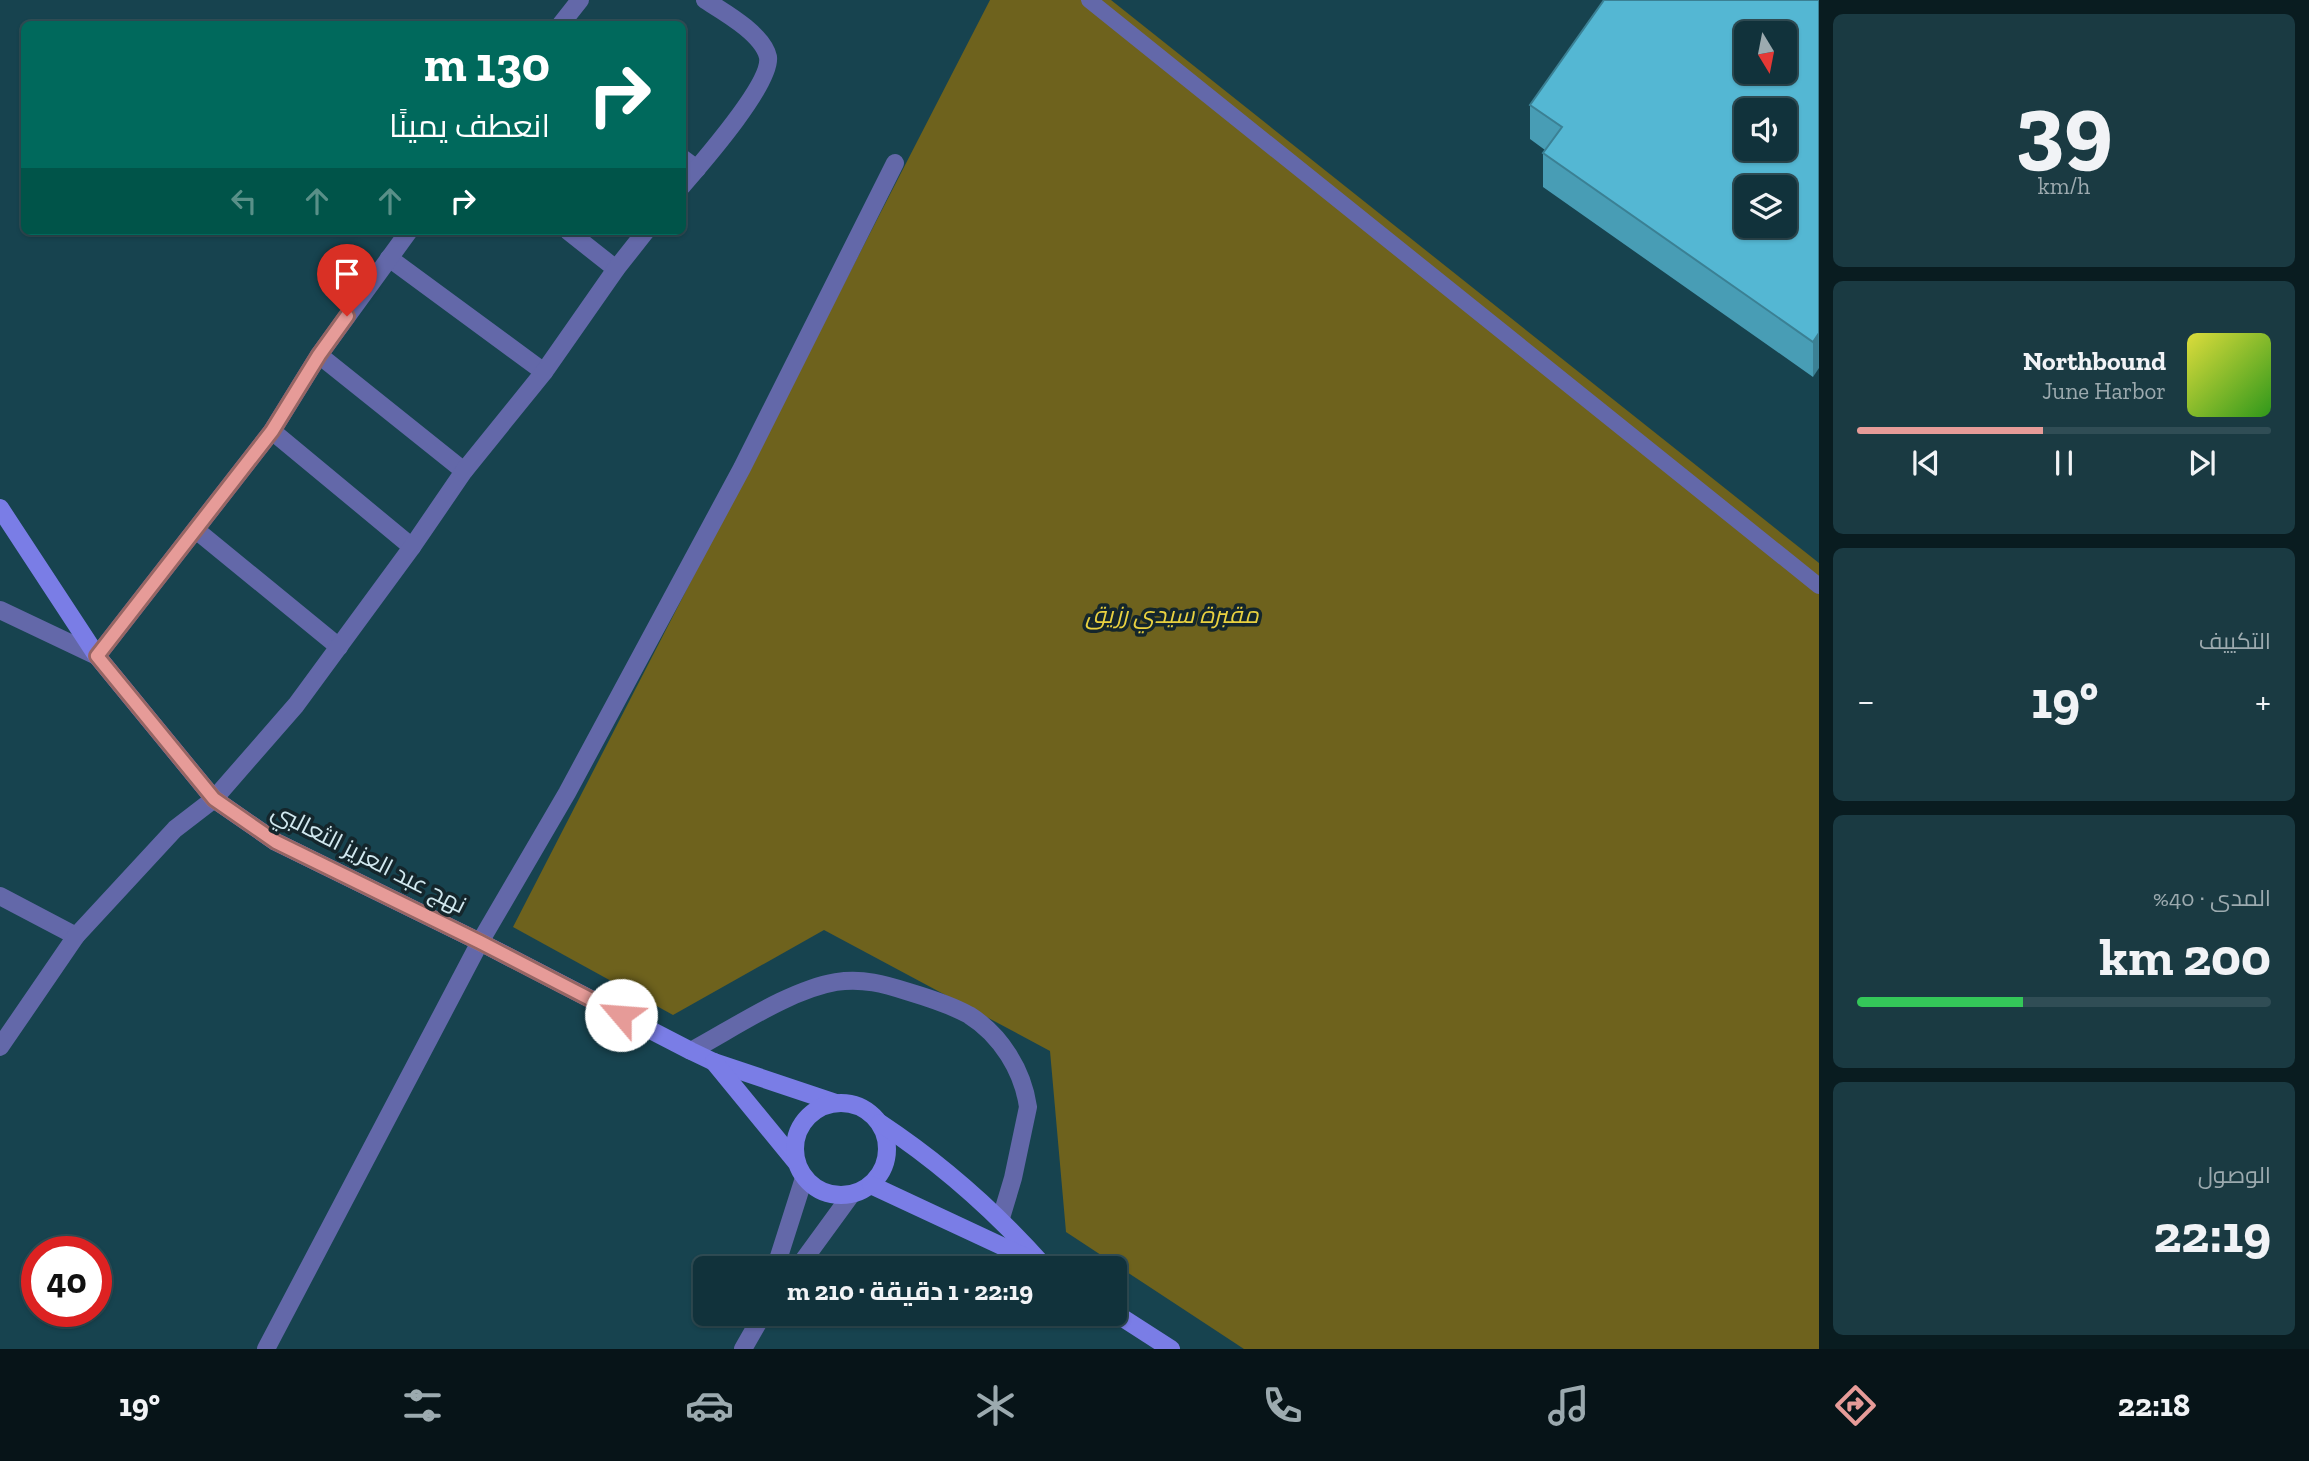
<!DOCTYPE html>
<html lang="ar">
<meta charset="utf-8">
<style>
:root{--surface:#11323b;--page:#1a3a42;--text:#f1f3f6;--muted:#9caaaf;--line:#304d55;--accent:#e69b98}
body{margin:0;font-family:"Zilla Slab",Cairo,serif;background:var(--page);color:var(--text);direction:rtl;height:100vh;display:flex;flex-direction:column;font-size:26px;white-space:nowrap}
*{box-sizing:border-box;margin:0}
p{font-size:23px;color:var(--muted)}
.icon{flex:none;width:38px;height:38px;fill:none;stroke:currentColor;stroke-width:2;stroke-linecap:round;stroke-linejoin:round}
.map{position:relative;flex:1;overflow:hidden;direction:ltr}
.side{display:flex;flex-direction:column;gap:14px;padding:14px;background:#091c20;width:490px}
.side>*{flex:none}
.banner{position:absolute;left:21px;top:21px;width:665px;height:214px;border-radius:10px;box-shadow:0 2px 5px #0004,0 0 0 2px var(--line);direction:rtl;background:#00695c;color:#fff;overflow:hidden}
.needle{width:46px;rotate:170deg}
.controls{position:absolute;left:1734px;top:21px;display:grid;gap:14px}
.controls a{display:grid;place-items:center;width:63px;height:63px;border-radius:10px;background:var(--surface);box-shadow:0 2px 5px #0004,0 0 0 2px var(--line);font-size:35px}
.speed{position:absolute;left:21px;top:1236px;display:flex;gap:14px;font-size:35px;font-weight:700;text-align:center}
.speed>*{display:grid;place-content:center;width:91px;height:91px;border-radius:50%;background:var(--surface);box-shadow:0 2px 5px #0004,0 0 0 2px var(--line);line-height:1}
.speed .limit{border:10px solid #d22;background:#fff;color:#111}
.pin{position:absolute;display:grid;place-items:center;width:60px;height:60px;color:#fff;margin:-72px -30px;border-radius:50% 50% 50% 0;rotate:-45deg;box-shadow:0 0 7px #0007}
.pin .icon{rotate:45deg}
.me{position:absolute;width:77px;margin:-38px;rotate:297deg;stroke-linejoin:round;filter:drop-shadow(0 0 5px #0008)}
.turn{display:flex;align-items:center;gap:24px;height:147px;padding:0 21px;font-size:32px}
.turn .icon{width:91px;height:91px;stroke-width:2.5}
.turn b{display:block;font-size:49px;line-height:60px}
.lanes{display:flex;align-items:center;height:66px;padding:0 21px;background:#0003;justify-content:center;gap:35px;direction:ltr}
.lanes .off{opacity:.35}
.big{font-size:52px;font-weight:700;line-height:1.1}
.side .card{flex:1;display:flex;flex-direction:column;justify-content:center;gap:10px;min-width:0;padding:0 24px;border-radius:10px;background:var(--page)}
.side .dial{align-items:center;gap:0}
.dial b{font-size:91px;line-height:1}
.song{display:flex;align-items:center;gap:21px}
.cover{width:84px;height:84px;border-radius:10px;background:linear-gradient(135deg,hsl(60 70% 55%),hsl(110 70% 35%))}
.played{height:7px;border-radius:4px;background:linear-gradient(90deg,var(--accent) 45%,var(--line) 45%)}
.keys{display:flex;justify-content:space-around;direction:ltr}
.heat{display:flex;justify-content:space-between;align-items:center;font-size:38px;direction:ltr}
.charge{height:10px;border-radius:5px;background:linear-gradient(90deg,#34c759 40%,var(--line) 0)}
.trip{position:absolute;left:693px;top:1256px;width:434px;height:70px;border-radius:10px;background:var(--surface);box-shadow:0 2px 5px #0004,0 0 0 2px var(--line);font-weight:700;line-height:70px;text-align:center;direction:rtl}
.menu{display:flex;height:112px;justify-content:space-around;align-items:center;background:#071418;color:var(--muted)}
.menu .icon{width:49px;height:49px}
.menu .selected{color:var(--accent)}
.menu b{font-size:32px;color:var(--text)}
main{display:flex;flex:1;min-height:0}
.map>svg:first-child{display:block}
</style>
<main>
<section class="side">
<div class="card dial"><b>39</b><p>km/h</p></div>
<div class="card">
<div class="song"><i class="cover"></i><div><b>Northbound</b><p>June Harbor</p></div></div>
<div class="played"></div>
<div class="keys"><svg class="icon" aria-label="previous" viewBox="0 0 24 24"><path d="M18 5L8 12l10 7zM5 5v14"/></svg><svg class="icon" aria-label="pause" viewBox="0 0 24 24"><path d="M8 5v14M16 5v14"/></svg><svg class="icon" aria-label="next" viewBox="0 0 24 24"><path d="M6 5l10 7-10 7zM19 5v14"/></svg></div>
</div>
<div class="card"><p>التكييف</p>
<div class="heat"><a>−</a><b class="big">19°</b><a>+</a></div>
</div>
<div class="card"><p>المدى · 40%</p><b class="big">200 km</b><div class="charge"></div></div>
<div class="card"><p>الوصول</p><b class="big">22:19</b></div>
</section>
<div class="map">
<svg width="1819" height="1349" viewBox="0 0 1819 1349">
<rect width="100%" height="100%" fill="#17434f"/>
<!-- green -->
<polygon fill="#6e621d" points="990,0 1111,0 1819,563 1819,1349 1244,1349 1066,1232 1050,1051 824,930 673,1015 513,927"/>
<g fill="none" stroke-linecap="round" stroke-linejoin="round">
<!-- lane -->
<polyline stroke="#6368a9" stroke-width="16" points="1089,0 1819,586"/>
<!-- street -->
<g stroke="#6368a9" stroke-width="18">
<polyline points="561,24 580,0"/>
<polyline points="682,158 697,169"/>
<path d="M682 186C701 164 772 83 768 57 763 34 724 12 705 0"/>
<polyline points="568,231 616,269"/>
<polyline points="389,258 544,372"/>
<polyline points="319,355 464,471"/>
<polyline points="272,431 412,547"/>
<polyline points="196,530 339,647"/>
<polyline points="0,610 97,656 272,431 319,355 409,231"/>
<polyline points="0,896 76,936"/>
<polyline points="0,1047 76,936 175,829 214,799 296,705 412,547 464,471 544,372 616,269 646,231"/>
<path d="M691 1051C734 1028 789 990 836 982 863 978 884 984 909 992 929 998 951 1005 969 1015 1001 1035 1023 1071 1028 1107L1013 1178 1001 1218"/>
<polyline points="775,1269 804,1178"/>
<polyline points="797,1269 851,1195"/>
<polyline points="266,1349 480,942 567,793 742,468 895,163"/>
<polyline points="743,1349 763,1314"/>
</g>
<!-- secondary -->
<g stroke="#7a7de6" stroke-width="18">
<polyline points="0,508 97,656 214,799 276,842 480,942 691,1051 714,1062 836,1103"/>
<polyline points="714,1062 796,1162"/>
<circle cx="841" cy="1149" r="46"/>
<path d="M880 1123C942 1164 993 1209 1043 1265"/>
<polyline points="871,1185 1036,1262"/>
<polyline points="1115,1313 1171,1349"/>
</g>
</g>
<!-- wall -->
<polygon fill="#489db5" points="1819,0 1813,377 1543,187 1543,153 1545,150 1530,139 1530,105"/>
<!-- shaded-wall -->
<polygon fill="#3b8094" points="1819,333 1819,368 1813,377 1813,342"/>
<!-- building -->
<path fill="#54b7d3" stroke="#3b8094" stroke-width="2" fill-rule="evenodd" d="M1604 0H1819V333L1813 342 1543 153 1562 127 1530 105ZM1746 33H1785V72H1746ZM1746 110H1785V149H1746ZM1746 187H1785V226H1746Z"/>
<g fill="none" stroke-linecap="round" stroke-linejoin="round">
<defs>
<polyline id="route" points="347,316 319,355 272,431 97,656 214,799 276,842 480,942 621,1015"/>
</defs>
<!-- route casing -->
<use href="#route" stroke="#966563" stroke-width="18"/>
<!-- route -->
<use href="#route" stroke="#e69b98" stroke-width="12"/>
</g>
<g text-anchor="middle" stroke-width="7" stroke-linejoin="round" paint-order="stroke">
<!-- park labels -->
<g font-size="24" font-style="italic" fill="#e9d140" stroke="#14262c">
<text x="1172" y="623">مقبرة سيدي رزيق</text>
</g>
<!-- street labels -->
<g font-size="24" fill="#d1e8ef" stroke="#14262c">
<text transform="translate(369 858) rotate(27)" y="8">نهج عبد العزيز الثعالبي</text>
</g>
</g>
</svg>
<div class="controls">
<a><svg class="needle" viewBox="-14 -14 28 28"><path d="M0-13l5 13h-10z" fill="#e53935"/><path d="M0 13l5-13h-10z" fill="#9caaaf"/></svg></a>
<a><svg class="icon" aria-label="sound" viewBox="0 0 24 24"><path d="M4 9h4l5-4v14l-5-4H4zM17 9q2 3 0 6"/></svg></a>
<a><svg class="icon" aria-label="layers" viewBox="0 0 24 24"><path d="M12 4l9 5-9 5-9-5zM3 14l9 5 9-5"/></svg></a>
</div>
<div class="speed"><div class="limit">40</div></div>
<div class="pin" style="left:347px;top:316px;background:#d93025"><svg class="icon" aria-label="arrive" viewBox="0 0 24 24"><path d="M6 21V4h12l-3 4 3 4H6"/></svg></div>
<svg class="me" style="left:621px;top:1015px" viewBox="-20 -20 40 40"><circle r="19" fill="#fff"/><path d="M0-13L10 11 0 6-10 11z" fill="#e69b98"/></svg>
<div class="trip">22:19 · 1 دقيقة · 210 m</div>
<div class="banner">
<div class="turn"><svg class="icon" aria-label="right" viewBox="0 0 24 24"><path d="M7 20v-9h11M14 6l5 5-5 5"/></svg><div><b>130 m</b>انعطف يمينًا</div></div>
<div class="lanes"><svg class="icon off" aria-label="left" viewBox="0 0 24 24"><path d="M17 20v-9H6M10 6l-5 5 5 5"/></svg><svg class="icon off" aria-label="ahead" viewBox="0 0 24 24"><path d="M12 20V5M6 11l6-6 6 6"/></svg><svg class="icon off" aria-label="ahead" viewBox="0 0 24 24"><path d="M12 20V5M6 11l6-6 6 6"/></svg><svg class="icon" aria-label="right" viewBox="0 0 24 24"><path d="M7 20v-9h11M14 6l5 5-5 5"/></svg></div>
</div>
</div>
</main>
<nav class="menu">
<b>22:18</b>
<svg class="icon selected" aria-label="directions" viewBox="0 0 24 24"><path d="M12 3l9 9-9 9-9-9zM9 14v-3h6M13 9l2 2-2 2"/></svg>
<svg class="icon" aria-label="music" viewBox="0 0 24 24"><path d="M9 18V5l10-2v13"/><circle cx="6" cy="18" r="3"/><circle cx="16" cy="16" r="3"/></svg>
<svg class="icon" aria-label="phone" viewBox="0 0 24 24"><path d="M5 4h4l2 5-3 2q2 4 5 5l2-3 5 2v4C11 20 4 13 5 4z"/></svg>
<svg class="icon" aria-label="climate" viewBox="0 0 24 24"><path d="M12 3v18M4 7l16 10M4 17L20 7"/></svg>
<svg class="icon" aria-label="car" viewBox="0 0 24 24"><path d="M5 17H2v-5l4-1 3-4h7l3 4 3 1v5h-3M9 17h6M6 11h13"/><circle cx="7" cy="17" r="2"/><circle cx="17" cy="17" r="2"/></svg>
<svg class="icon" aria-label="filters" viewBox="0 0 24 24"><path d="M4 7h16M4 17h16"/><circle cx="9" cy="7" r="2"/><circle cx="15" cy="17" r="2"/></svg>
<b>19°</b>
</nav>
